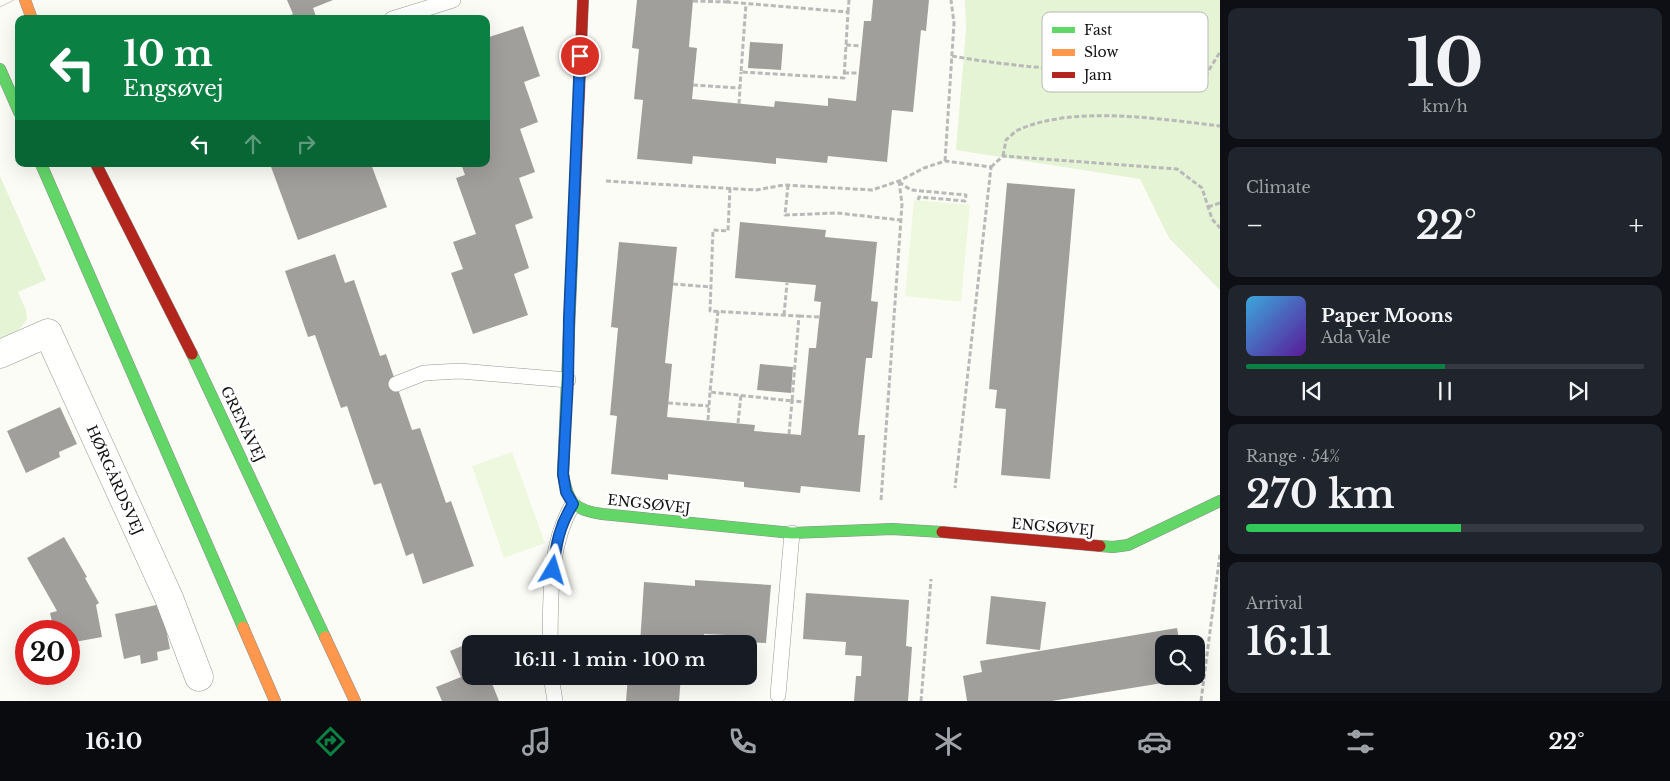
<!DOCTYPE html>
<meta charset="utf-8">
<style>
:root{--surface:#171b24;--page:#20242c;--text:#f1f3f6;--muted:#9ea1a6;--line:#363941;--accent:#0b8043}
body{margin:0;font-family:"Libre Baskerville",serif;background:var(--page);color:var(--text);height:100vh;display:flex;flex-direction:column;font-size:19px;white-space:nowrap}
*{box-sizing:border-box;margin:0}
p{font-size:16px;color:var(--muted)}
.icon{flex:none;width:28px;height:28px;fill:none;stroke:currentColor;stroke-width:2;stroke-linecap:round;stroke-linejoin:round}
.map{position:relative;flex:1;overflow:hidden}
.sheet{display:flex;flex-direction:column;gap:8px;padding:8px;background:#0d0f14;width:450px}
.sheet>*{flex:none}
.top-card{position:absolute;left:15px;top:15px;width:475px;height:152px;border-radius:10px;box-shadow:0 5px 20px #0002;background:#0b8043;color:#fff;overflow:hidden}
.buttons{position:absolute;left:1155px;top:635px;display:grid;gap:10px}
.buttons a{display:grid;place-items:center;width:50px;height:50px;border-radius:10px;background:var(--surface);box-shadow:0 5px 20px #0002;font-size:25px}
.speed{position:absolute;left:15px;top:620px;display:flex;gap:10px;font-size:25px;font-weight:700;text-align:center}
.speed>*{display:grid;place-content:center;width:65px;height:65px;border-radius:50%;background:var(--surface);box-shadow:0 5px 20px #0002;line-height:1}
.speed .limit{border:8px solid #d22;background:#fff;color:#111}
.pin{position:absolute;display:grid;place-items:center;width:42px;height:42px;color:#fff;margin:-21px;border:2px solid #fff;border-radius:50%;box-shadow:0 1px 5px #0007}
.me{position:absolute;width:55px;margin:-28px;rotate:7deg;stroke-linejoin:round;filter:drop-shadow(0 0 4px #0008)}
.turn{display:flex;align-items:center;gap:18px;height:105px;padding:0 25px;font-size:22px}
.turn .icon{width:65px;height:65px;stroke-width:2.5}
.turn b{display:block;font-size:35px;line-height:42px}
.lanes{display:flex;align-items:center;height:48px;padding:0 25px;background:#0003;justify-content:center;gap:25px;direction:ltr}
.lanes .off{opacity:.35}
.big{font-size:38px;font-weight:600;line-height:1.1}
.sheet .card{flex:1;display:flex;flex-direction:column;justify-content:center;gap:8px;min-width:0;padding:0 18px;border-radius:10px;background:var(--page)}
.sheet .dial{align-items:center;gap:0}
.dial b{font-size:65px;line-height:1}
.song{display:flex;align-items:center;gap:15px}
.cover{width:60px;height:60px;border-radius:8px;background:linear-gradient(135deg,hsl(200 70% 55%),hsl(270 70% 35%))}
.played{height:5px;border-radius:2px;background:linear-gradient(90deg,var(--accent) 50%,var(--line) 50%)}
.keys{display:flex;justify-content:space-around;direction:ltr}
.heat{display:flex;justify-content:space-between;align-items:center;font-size:28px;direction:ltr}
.charge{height:8px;border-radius:4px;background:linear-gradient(90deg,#34c759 54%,var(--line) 0)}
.trip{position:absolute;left:462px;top:635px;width:295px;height:50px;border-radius:10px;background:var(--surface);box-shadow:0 5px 20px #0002;font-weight:600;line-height:50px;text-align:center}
.dock{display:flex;height:80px;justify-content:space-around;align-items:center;background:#090b0e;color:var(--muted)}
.dock .icon{width:35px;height:35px}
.dock .active{color:var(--accent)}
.dock b{font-size:22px;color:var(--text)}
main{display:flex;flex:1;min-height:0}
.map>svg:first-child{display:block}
</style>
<main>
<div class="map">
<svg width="1220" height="701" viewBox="0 0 1220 701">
<rect width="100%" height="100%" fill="#fcfcf7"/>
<!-- green -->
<g fill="#e4f4d5">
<polygon points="965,0 1220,0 1220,290 1169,238 1140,179 956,150 966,30"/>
<polygon points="0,176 46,280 18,292 26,310 27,319 19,330 0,339"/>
</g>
<!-- pitch -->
<g fill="#eef8df">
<polygon points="914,200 970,205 961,302 905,296"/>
<polygon points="512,452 545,543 504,558 472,466"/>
</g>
<!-- building -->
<g fill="#a09f9c">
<polygon points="287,0 333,0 313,8 317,19 281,19 293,14"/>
<polygon points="637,0 693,0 689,47 697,48 692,99 774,107 775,101 828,106 828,98 856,101 864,21 871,21 873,0 929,0 926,31 921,30 913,112 892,110 887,162 828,156 827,163 776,158 776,164 693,156 692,164 637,159 643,100 634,99 639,49 632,48"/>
<polygon points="523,26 540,76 524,82 538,122 520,129 535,172 519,178 533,218 515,225 529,268 514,274 528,315 473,334 451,273 463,269 453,242 476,234 456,178 465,175 461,164 486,164 486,38"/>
<polygon points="750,42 783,44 781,70 748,68"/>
<polygon points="270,164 371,164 387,207 298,240"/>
<polygon points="1007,183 1075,189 1050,479 1001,475 1006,409 995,408 997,390 989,389"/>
<polygon points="740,222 826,230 825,237 877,242 871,301 878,302 872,358 866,358 858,435 865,435 860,492 801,486 800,493 744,487 744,482 668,474 668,480 611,474 617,416 610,415 618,328 611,327 619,242 677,247 665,363 672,364 667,417 755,425 754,431 801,435 809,348 816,348 821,302 814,301 816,285 735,278"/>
<polygon points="335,254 345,283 354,280 380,356 386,354 412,430 420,428 446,503 451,501 474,566 423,584 413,553 406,556 381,483 374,485 347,406 341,408 315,335 308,337 285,271"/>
<polygon points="760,364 793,367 791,393 757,390"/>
<polygon points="60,407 77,444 59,452 60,457 26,473 7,431"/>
<polygon points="64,537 87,577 85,578 99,603 96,605 102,637 69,643 69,631 54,631 50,613 57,611 27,558"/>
<polygon points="695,580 771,585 766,643 726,641 726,635 704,634 703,644 640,644 644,582 695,586"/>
<polygon points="806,593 909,600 906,646 912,647 908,701 854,701 856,676 861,676 862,656 845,655 846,642 803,639"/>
<polygon points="991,596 1046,602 1040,650 986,644"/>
<polygon points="161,604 170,649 157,652 158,660 141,664 140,655 124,659 115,614"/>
<polygon points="1177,628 1180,644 1164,644 1164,676 1186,676 1187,679 1052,701 967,701 963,676 982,672 980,661"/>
<polygon points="474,641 476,644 471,644 471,676 489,676 499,701 442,701 436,687 461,677 450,651"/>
<polygon points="628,676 681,676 679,701 626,701"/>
</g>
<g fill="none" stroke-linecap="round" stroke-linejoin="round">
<defs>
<g id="lane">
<polyline points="392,19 453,0"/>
<polyline points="396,384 424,373 460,371 568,380"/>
<path d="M550 644C551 598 548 545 573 504"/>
<polyline points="551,676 555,701"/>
<polyline points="778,695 792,533"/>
</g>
<polyline id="street" points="0,354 48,333 169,598 199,677"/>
<g id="fast">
<polyline points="0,69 19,112"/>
<polyline points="41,164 243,627"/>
<path d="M574 213 563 474C568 502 573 510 602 514L792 533 892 529 942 532"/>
<polyline points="192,354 325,637"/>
<polyline points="1100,546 1113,547 1128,545 1220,501"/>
</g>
<g id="slow">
<polyline points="25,0 32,19"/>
<polyline points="243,627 275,701"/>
<polyline points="325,637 355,701"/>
</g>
<g id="jam">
<polyline points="96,164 192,354"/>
<polyline points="574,213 583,0"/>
<polyline points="942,532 1100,546"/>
</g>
</defs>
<!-- lane casing -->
<use href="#lane" stroke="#979795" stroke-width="16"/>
<!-- street casing -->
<use href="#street" stroke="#979795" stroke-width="29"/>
<!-- fast casing -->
<use href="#fast" stroke="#8d8d8b" stroke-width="12"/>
<!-- slow casing -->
<use href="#slow" stroke="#8d8d8b" stroke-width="12"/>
<!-- jam casing -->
<use href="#jam" stroke="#8d8d8b" stroke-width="12"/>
<!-- path -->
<g stroke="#b9b9b8" stroke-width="3" stroke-dasharray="5 2.5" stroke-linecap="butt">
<polyline points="728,0 728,2 848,12 844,78 741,72 746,4"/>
<polyline points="693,1 728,2"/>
<polyline points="848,12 849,0"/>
<polyline points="846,45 861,46"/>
<path d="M952 56C1034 71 1121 72 1204 78L1220 52"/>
<polyline points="844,73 859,73"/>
<polyline points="693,85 740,88"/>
<polyline points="739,104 741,72"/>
<path d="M1003 156 1006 140C1010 137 1014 132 1018 130 1073 105 1161 119 1220 126"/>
<polyline points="945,161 954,23 951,0"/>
<polyline points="991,167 1003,156 1177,169 1202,188 1212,219 1220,228"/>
<polyline points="606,181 756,190 784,185 872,190 899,181 924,168 945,161 991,167 955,488"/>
<polyline points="899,182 911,190 966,195 965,201 919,197 918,200"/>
<polyline points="788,185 785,215 837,213 900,220"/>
<polyline points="1208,207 1220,203"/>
<polyline points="673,284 711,287"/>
<polyline points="718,311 710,392 792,401 799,316 710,311 713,230 728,231 730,188"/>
<polyline points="784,315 787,283"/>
<polyline points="799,316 819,317"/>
<polyline points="668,403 709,406"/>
<polyline points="708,420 710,392"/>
<polyline points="738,423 741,395"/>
<polyline points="789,434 792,401 804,402"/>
<polyline points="881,500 902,204 899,181"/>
<polyline points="921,701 931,579"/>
<polyline points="1201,701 1220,554"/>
</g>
<!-- lane -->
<use href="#lane" stroke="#fffffe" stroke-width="15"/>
<!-- street -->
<use href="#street" stroke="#fffffe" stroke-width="28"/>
<!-- fast -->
<use href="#fast" stroke="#63d668" stroke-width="11"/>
<!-- slow -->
<use href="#slow" stroke="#ff974d" stroke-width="11"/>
<!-- jam -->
<use href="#jam" stroke="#b3261e" stroke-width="11"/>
<!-- tram -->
<polyline stroke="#dac5c4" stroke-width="1" points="0,7 14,0"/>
</g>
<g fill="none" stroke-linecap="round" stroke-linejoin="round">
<defs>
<path id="route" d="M553 570C556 545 559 526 573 504L566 492 563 474 568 380 569 319 580 56"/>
</defs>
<!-- route casing -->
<use href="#route" stroke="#114b97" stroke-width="12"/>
<!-- route -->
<use href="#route" stroke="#1a73e8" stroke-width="9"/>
</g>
<g text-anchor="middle" stroke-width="5" stroke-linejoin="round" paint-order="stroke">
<!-- street labels -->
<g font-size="14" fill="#111" stroke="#fff">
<text transform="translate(243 424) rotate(64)" y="5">GRENÅVEJ</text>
<text transform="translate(115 480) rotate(66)" y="5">HØRGÅRDSVEJ</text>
<text transform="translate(649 504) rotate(6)" y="5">ENGSØVEJ</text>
<text transform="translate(1053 527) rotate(5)" y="5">ENGSØVEJ</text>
</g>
</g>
<!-- legend -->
<rect x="1042" y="12" width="166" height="80" rx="8" fill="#fff" stroke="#b8b8b8" stroke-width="1"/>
<rect x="1052" y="27" width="23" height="6" fill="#63d668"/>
<rect x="1052" y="49" width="23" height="7" fill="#ff974d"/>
<rect x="1052" y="72" width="23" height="6" fill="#b3261e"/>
<g font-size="14" fill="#111">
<text x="1084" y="35">Fast</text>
<text x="1084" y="57">Slow</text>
<text x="1084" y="80">Jam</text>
</g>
</svg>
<div class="buttons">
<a><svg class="icon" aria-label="search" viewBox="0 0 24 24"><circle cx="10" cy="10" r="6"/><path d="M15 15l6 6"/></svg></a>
</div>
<div class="speed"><div class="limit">20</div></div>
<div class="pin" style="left:580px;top:56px;background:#d93025"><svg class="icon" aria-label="arrive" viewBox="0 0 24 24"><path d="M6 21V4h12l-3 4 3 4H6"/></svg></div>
<svg class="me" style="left:553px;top:570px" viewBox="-20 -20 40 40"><path d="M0-17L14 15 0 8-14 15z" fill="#1a73e8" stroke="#fff" stroke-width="4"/></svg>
<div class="trip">16:11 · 1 min · 100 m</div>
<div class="top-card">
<div class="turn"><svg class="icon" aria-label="left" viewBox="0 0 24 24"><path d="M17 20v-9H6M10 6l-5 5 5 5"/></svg><div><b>10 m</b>Engsøvej</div></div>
<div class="lanes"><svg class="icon" aria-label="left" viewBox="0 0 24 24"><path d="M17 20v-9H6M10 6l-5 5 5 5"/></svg><svg class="icon off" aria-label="ahead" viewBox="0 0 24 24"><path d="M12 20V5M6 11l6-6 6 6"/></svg><svg class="icon off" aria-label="right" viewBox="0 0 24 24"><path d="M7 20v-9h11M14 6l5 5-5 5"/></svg></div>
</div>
</div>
<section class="sheet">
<div class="card dial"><b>10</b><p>km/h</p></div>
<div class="card"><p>Climate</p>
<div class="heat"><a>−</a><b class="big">22°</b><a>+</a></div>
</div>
<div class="card">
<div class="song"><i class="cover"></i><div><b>Paper Moons</b><p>Ada Vale</p></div></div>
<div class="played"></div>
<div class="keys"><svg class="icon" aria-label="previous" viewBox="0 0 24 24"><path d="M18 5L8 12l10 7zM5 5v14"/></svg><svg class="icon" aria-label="pause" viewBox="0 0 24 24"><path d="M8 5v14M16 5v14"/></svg><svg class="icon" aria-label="next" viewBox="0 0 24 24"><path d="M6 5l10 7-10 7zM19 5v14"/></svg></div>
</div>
<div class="card"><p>Range · 54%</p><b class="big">270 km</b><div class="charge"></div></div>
<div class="card"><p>Arrival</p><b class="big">16:11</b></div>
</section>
</main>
<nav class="dock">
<b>16:10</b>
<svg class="icon active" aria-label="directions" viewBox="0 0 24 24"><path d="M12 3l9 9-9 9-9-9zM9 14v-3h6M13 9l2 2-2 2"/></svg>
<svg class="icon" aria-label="music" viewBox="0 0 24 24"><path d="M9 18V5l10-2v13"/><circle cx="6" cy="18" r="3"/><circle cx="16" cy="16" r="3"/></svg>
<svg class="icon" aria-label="phone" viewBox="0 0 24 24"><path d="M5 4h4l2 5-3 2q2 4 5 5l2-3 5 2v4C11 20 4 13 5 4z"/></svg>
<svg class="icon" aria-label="climate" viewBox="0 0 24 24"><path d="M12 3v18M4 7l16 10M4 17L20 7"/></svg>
<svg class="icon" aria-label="car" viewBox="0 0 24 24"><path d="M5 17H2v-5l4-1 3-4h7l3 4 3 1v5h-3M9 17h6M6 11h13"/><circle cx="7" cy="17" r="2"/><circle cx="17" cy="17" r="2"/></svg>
<svg class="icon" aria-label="filters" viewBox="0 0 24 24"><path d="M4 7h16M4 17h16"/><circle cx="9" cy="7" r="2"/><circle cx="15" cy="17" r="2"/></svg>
<b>22°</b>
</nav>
